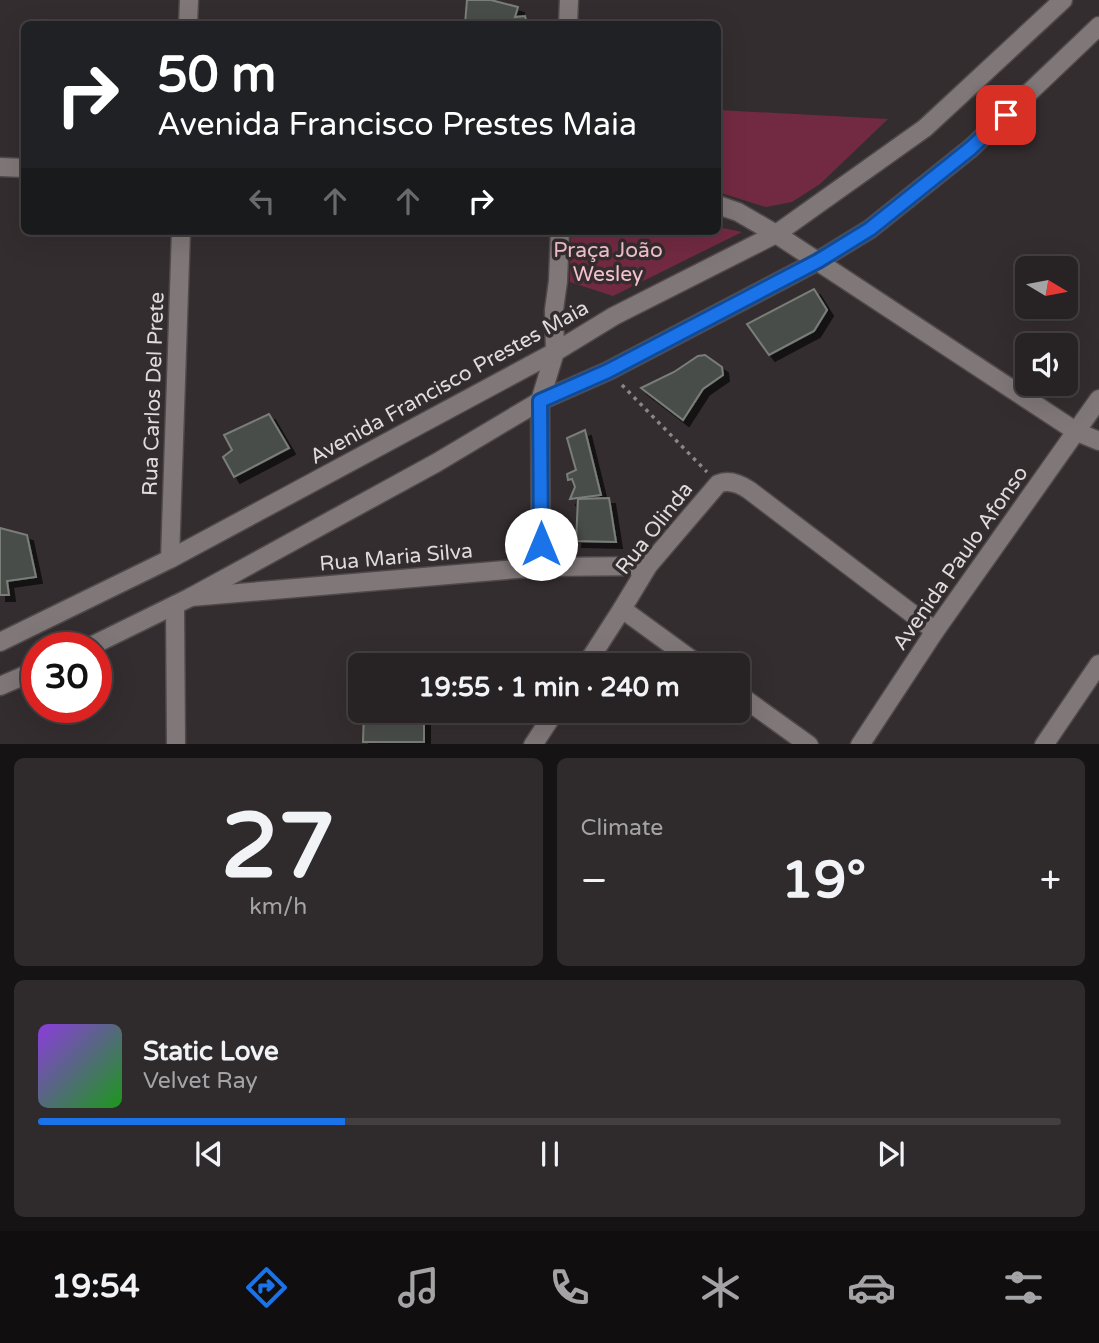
<!DOCTYPE html>
<meta charset="utf-8">
<style>
:root{--surface:#272223;--page:#2f2a2b;--text:#f1f3f6;--muted:#a4a4a6;--line:#433f41;--accent:#1a73e8}
body{margin:0;font-family:"Varela Round",sans-serif;background:var(--page);color:var(--text);height:100vh;display:flex;flex-direction:column;font-size:26px;white-space:nowrap}
*{box-sizing:border-box;margin:0}
p{font-size:23px;color:var(--muted)}
.icon{flex:none;width:38px;height:38px;fill:none;stroke:currentColor;stroke-width:2;stroke-linecap:round;stroke-linejoin:round}
.map{position:relative;height:744px;overflow:hidden}
.sheet{display:flex;flex-direction:column;gap:14px;padding:14px;background:#151313;flex:1}
.sheet>*{flex:none}
.top-card{position:absolute;left:21px;top:21px;width:700px;height:214px;border-radius:10px;box-shadow:0 7px 28px #0002,0 0 0 2px var(--line);background:#202124;color:#fff;overflow:hidden}
.needle{width:46px;rotate:100deg}
.buttons{position:absolute;left:1015px;top:256px;display:grid;gap:14px}
.buttons a{display:grid;place-items:center;width:63px;height:63px;border-radius:10px;background:var(--surface);box-shadow:0 7px 28px #0002,0 0 0 2px var(--line);font-size:35px}
.speed{position:absolute;left:21px;top:632px;display:flex;gap:14px;font-size:35px;font-weight:700;text-align:center}
.speed>*{display:grid;place-content:center;width:91px;height:91px;border-radius:50%;background:var(--surface);box-shadow:0 7px 28px #0002,0 0 0 2px var(--line);line-height:1}
.speed .limit{border:10px solid #d22;background:#fff;color:#111}
.pin{position:absolute;display:grid;place-items:center;width:60px;height:60px;color:#fff;margin:-30px;border-radius:14px;box-shadow:0 4px 10px #0006}
.me{position:absolute;width:77px;margin:-38px;rotate:0deg;stroke-linejoin:round;filter:drop-shadow(0 0 5px #0008)}
.turn{display:flex;align-items:center;gap:24px;height:147px;padding:0 21px;font-size:32px}
.turn .icon{width:91px;height:91px;stroke-width:2.5}
.turn b{display:block;font-size:49px;line-height:60px}
.lanes{display:flex;align-items:center;height:66px;padding:0 21px;background:#0003;justify-content:center;gap:35px;direction:ltr}
.lanes .off{opacity:.35}
.big{font-size:52px;font-weight:700;line-height:1.1}
.sheet .tile{flex:1;display:flex;flex-direction:column;justify-content:center;gap:10px;min-width:0;padding:0 24px;border-radius:10px;background:var(--page)}
.sheet .dial{align-items:center;gap:0}
.dial b{font-size:91px;line-height:1}
.song{display:flex;align-items:center;gap:21px}
.cover{width:84px;height:84px;border-radius:10px;background:linear-gradient(135deg,hsl(270 70% 55%),hsl(120 70% 35%))}
.played{height:7px;border-radius:4px;background:linear-gradient(90deg,var(--accent) 30%,var(--line) 30%)}
.keys{display:flex;justify-content:space-around;direction:ltr}
.heat{display:flex;justify-content:space-between;align-items:center;font-size:38px;direction:ltr}
.sheet .tiles{flex:1;display:grid;gap:14px;grid-template-columns:1fr 1fr}
.tile:last-child{grid-column:span 2}
.trip{position:absolute;left:348px;top:653px;width:402px;height:70px;border-radius:10px;background:var(--surface);box-shadow:0 7px 28px #0002,0 0 0 2px var(--line);font-weight:700;line-height:70px;text-align:center}
.tab-bar{display:flex;height:112px;justify-content:space-around;align-items:center;background:#100e0e;color:var(--muted)}
.tab-bar .icon{width:49px;height:49px}
.tab-bar .selected{color:var(--accent)}
.tab-bar b{font-size:32px;color:var(--text)}
.map>svg:first-child{display:block}
</style>
<div class="map">
<svg width="1099" height="745" viewBox="0 0 1099 745">
<defs>
<filter id="shadow"><feDropShadow dx="6" dy="6" stdDeviation="0" flood-color="#0009"/></filter>
</defs>
<rect width="100%" height="100%" fill="#342d2f"/>
<!-- green -->
<g fill="#722a42">
<polygon points="718,110 888,119 820,184 792,202 766,207 718,192"/>
<polygon points="718,227 742,232 613,296 570,282 571,231 718,231"/>
</g>
<!-- building -->
<g fill="#4a4e49" stroke="#797e78" stroke-width="2" filter="url(#shadow)">
<polygon points="467,0 491,0 518,7 515,17 525,16 527,24 465,24"/>
<polygon points="814,289 827,310 814,331 769,355 747,324"/>
<polygon points="705,355 722,367 723,375 703,389 683,420 641,388 674,372 698,356"/>
<polygon points="269,414 289,448 234,477 223,457 232,450 224,435"/>
<polygon points="585,430 601,495 570,499 575,487 572,479 568,480 567,474 576,470 567,438"/>
<polygon points="609,498 616,542 576,541 578,499"/>
<polygon points="0,528 27,535 36,577 7,581 9,595 0,595"/>
<polygon points="364,710 424,710 424,742 363,742"/>
</g>
<g fill="none" stroke-linecap="round" stroke-linejoin="round">
<defs>
<g id="minor">
<polyline points="188,24 189,0"/>
<polyline points="568,24 569,0"/>
<polyline points="0,167 24,168"/>
<polyline points="718,205 738,212 776,234 1077,432 1099,441"/>
<polyline points="170,559 181,231"/>
<polyline points="541,567 540,401 555,352 554,310 558,281 560,231"/>
<polyline points="191,597 541,567 648,566"/>
<polyline points="175,605 176,745"/>
<polyline points="622,609 699,665"/>
<path d="M586 665 622 609 648 566 718 484C729 479 740 484 749 490L935 631"/>
<polyline points="738,694 809,745"/>
<polyline points="533,745 556,710"/>
<polyline points="860,745 935,631 1099,399"/>
<polyline points="1044,745 1099,664"/>
</g>
<g id="secondary">
<polyline points="0,642 170,559 555,352 614,316 776,234 925,128 1063,0"/>
<polyline points="87,648 191,597 436,463 540,401 608,371 818,261 870,229 971,148 1099,26"/>
<polyline points="0,686 37,670"/>
</g>
</defs>
<!-- minor casing -->
<use href="#minor" stroke="#4f494a" stroke-width="21"/>
<!-- secondary casing -->
<use href="#secondary" stroke="#4f494a" stroke-width="21"/>
<!-- path -->
<polyline stroke="#8b8687" stroke-width="3.5" stroke-dasharray="3.5 5" stroke-linecap="butt" points="622,385 707,472"/>
<!-- minor -->
<use href="#minor" stroke="#7f7778" stroke-width="18"/>
<!-- secondary -->
<use href="#secondary" stroke="#7f7778" stroke-width="18"/>
</g>
<g fill="none" stroke-linecap="round" stroke-linejoin="round">
<defs>
<polyline id="route" points="541,544 540,401 608,371 818,261 870,229 971,148 1006,115"/>
</defs>
<!-- route casing -->
<use href="#route" stroke="#114b97" stroke-width="18"/>
<!-- route -->
<use href="#route" stroke="#1a73e8" stroke-width="12"/>
</g>
<g text-anchor="middle" stroke-width="7" stroke-linejoin="round" paint-order="stroke">
<!-- park labels -->
<g font-size="21" fill="#f4c1cd" stroke="#342d2f">
<text x="608" y="257">Praça João<tspan x="608" dy="24">Wesley</tspan></text>
</g>
<!-- street labels -->
<g font-size="21" fill="#dfdbdc" stroke="#342d2f">
<text transform="translate(449 382) rotate(-29)" y="7">Avenida Francisco Prestes Maia</text>
<text transform="translate(153 394) rotate(-88)" y="7">Rua Carlos Del Prete</text>
<text transform="translate(654 528) rotate(-52)" y="7">Rua Olinda</text>
<text transform="translate(396 557) rotate(-5)" y="7">Rua Maria Silva</text>
<text transform="translate(960 558) rotate(-55)" y="7">Avenida Paulo Afonso</text>
</g>
</g>
</svg>
<div class="buttons">
<a><svg class="needle" viewBox="-14 -14 28 28"><path d="M0-13l5 13h-10z" fill="#e53935"/><path d="M0 13l5-13h-10z" fill="#a4a4a6"/></svg></a>
<a><svg class="icon" aria-label="sound" viewBox="0 0 24 24"><path d="M4 9h4l5-4v14l-5-4H4zM17 9q2 3 0 6"/></svg></a>
</div>
<div class="speed"><div class="limit">30</div></div>
<div class="pin" style="left:1006px;top:115px;background:#d93025"><svg class="icon" aria-label="arrive" viewBox="0 0 24 24"><path d="M6 21V4h12l-3 4 3 4H6"/></svg></div>
<svg class="me" style="left:541px;top:544px" viewBox="-20 -20 40 40"><circle r="19" fill="#fff"/><path d="M0-13L10 11 0 6-10 11z" fill="#1a73e8"/></svg>
<div class="trip">19:55 · 1 min · 240 m</div>
<div class="top-card">
<div class="turn"><svg class="icon" aria-label="right" viewBox="0 0 24 24"><path d="M7 20v-9h11M14 6l5 5-5 5"/></svg><div><b>50 m</b>Avenida Francisco Prestes Maia</div></div>
<div class="lanes"><svg class="icon off" aria-label="left" viewBox="0 0 24 24"><path d="M17 20v-9H6M10 6l-5 5 5 5"/></svg><svg class="icon off" aria-label="ahead" viewBox="0 0 24 24"><path d="M12 20V5M6 11l6-6 6 6"/></svg><svg class="icon off" aria-label="ahead" viewBox="0 0 24 24"><path d="M12 20V5M6 11l6-6 6 6"/></svg><svg class="icon" aria-label="right" viewBox="0 0 24 24"><path d="M7 20v-9h11M14 6l5 5-5 5"/></svg></div>
</div>
</div>
<section class="sheet">
<div class="tiles">
<div class="tile dial"><b>27</b><p>km/h</p></div>
<div class="tile"><p>Climate</p>
<div class="heat"><a>−</a><b class="big">19°</b><a>+</a></div>
</div>
<div class="tile">
<div class="song"><i class="cover"></i><div><b>Static Love</b><p>Velvet Ray</p></div></div>
<div class="played"></div>
<div class="keys"><svg class="icon" aria-label="previous" viewBox="0 0 24 24"><path d="M18 5L8 12l10 7zM5 5v14"/></svg><svg class="icon" aria-label="pause" viewBox="0 0 24 24"><path d="M8 5v14M16 5v14"/></svg><svg class="icon" aria-label="next" viewBox="0 0 24 24"><path d="M6 5l10 7-10 7zM19 5v14"/></svg></div>
</div>
</div>
</section>
<nav class="tab-bar">
<b>19:54</b>
<svg class="icon selected" aria-label="directions" viewBox="0 0 24 24"><path d="M12 3l9 9-9 9-9-9zM9 14v-3h6M13 9l2 2-2 2"/></svg>
<svg class="icon" aria-label="music" viewBox="0 0 24 24"><path d="M9 18V5l10-2v13"/><circle cx="6" cy="18" r="3"/><circle cx="16" cy="16" r="3"/></svg>
<svg class="icon" aria-label="phone" viewBox="0 0 24 24"><path d="M5 4h4l2 5-3 2q2 4 5 5l2-3 5 2v4C11 20 4 13 5 4z"/></svg>
<svg class="icon" aria-label="climate" viewBox="0 0 24 24"><path d="M12 3v18M4 7l16 10M4 17L20 7"/></svg>
<svg class="icon" aria-label="car" viewBox="0 0 24 24"><path d="M5 17H2v-5l4-1 3-4h7l3 4 3 1v5h-3M9 17h6M6 11h13"/><circle cx="7" cy="17" r="2"/><circle cx="17" cy="17" r="2"/></svg>
<svg class="icon" aria-label="filters" viewBox="0 0 24 24"><path d="M4 7h16M4 17h16"/><circle cx="9" cy="7" r="2"/><circle cx="15" cy="17" r="2"/></svg>
</nav>
